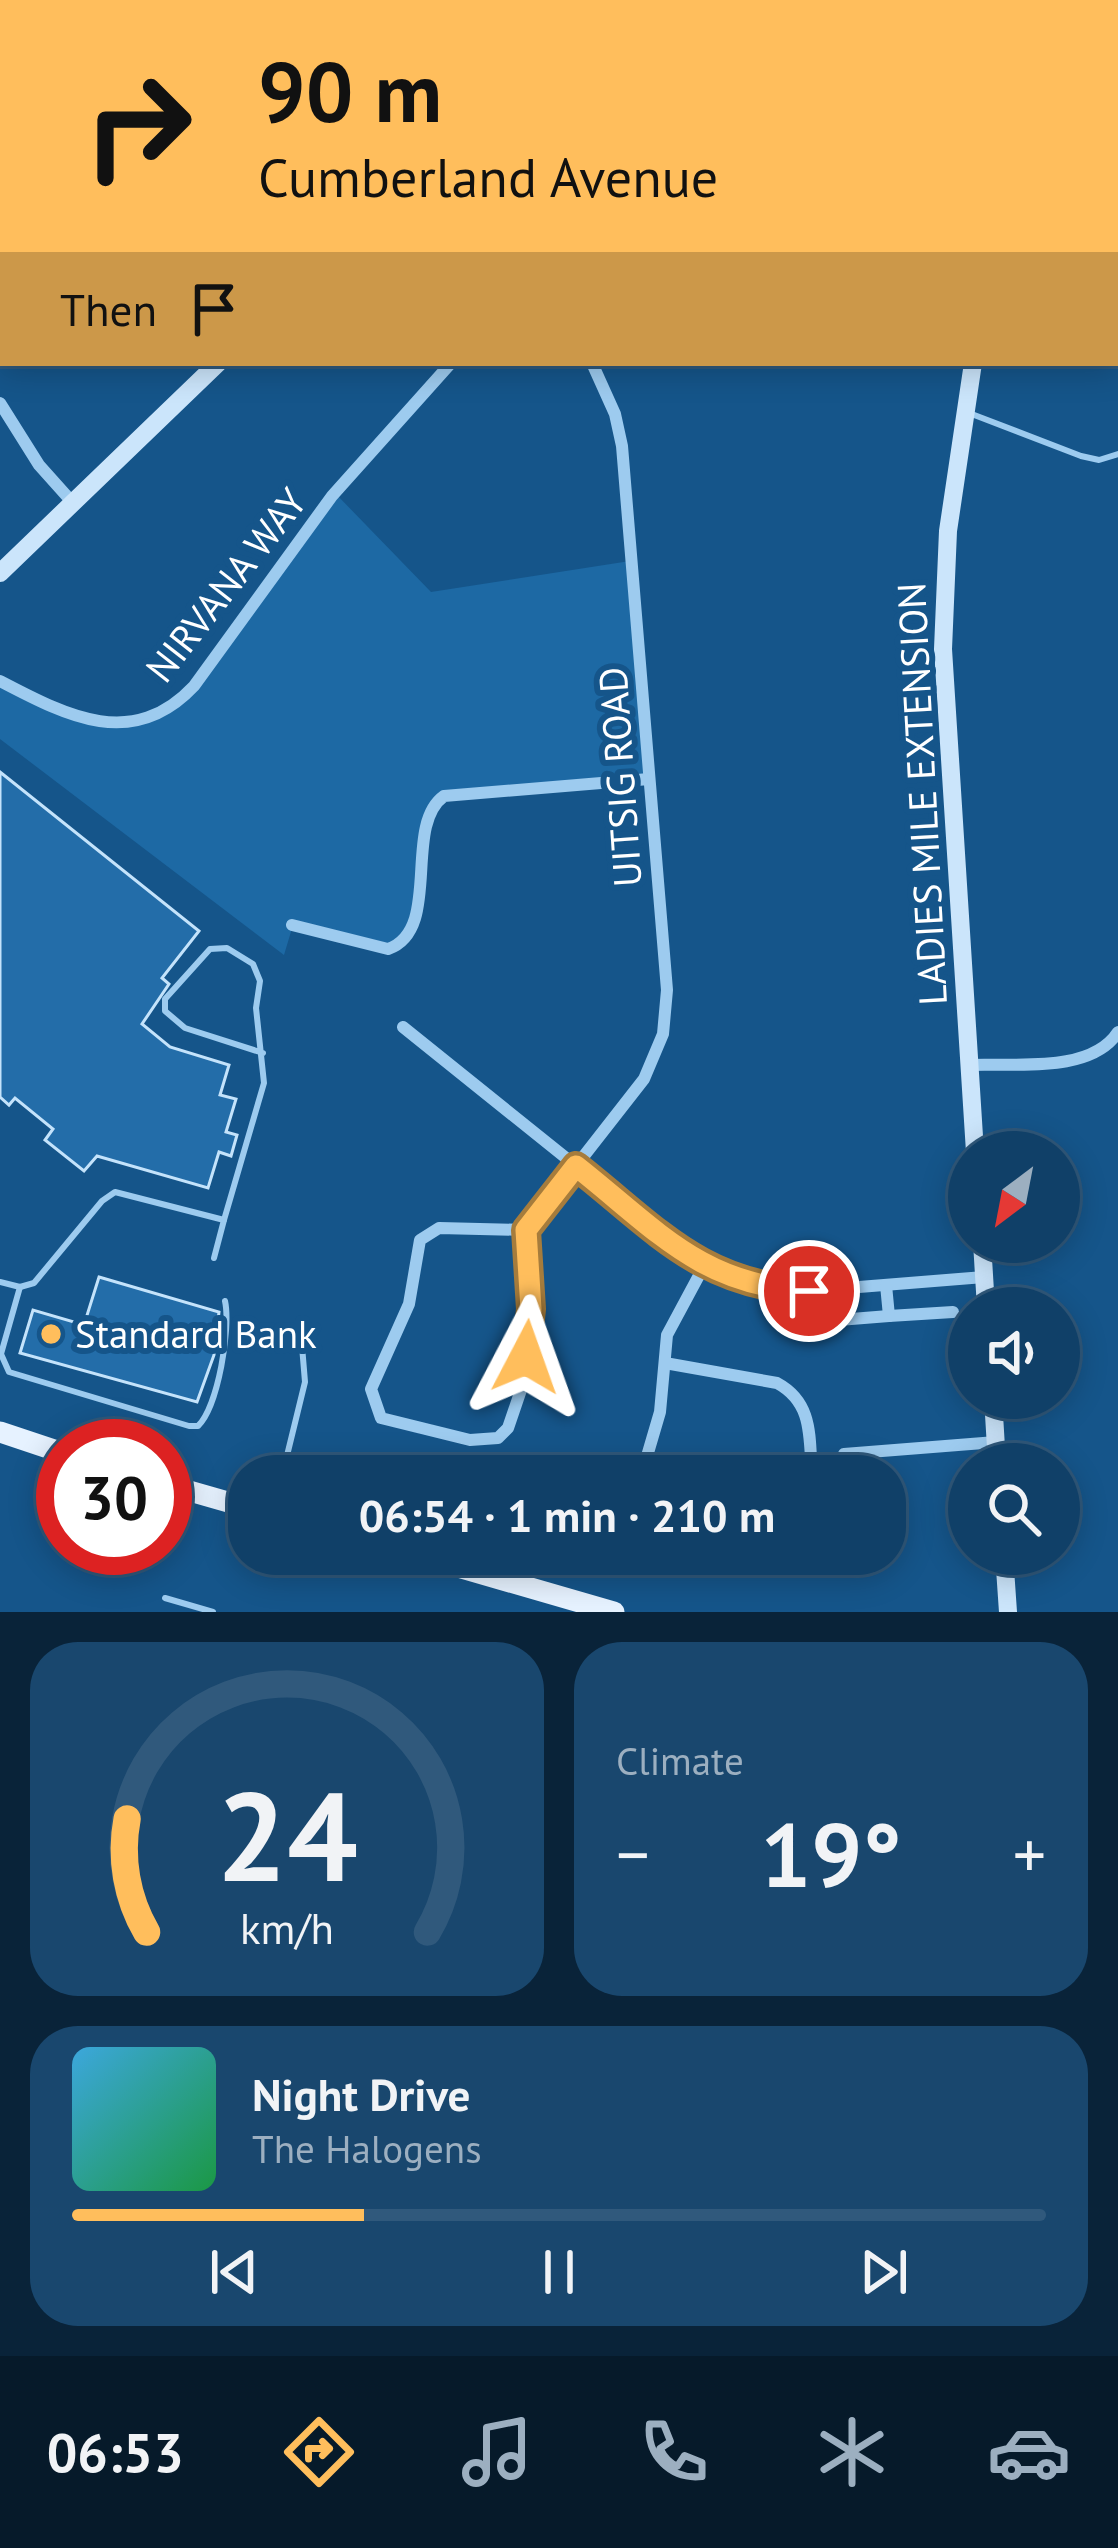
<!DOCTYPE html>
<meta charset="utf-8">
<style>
:root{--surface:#104068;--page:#19476e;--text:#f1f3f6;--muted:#9cafc0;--line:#30597c;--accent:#ffbe5c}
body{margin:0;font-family:"PT Sans",sans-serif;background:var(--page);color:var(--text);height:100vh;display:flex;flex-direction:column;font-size:45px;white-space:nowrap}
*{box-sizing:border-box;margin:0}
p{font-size:39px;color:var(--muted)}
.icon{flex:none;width:66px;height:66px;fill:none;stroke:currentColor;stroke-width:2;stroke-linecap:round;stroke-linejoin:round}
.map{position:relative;height:1612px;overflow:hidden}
.drawer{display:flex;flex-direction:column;gap:30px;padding:30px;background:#092339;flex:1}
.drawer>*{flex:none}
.banner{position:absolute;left:0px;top:0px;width:1119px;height:366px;box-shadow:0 6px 30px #0003,0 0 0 3px var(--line);background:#ffbe5c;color:#111;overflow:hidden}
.needle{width:78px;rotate:212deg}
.buttons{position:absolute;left:948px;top:1131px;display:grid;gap:24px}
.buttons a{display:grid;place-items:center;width:132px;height:132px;border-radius:50%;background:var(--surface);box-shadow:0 6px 30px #0003,0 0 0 3px var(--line);font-size:60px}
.speed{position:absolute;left:36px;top:1419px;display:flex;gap:24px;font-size:60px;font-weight:700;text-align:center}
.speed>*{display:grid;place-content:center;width:156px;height:156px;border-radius:50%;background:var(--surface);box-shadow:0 6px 30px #0003,0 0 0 3px var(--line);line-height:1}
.speed .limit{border:18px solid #d22;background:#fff;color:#111}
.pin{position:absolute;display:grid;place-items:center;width:102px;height:102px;color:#fff;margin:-51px;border:6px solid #fff;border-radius:50%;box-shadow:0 3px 12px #0007}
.me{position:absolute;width:132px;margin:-66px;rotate:4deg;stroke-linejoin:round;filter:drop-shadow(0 0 9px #0008)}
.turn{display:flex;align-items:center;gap:42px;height:252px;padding:0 60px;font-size:54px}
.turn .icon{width:156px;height:156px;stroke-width:2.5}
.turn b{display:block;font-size:84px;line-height:102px}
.then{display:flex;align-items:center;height:114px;padding:0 60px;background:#0003;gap:24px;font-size:45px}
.big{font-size:90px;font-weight:800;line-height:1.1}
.drawer .tile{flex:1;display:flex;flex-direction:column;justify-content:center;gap:18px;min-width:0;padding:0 42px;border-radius:48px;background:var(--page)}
.drawer .dial{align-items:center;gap:0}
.dial svg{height:312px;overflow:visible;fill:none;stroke:var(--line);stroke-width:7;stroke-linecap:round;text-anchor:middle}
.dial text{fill:var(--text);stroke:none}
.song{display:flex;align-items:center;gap:36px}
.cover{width:144px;height:144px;border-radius:18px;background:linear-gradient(135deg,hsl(200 70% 55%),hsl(140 70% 35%))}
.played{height:12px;border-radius:6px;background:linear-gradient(90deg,var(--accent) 30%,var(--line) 30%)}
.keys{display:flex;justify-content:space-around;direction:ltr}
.heat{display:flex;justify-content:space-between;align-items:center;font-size:66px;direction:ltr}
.drawer .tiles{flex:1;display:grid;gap:30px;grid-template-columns:1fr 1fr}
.tile:last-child{grid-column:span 2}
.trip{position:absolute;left:228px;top:1455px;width:678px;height:120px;border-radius:48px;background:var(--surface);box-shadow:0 6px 30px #0003,0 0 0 3px var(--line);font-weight:800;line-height:120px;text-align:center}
.dock{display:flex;height:192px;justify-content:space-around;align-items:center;background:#061a2a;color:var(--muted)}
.dock .icon{width:84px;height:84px}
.dock .selected{color:var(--accent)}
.dock b{font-size:54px;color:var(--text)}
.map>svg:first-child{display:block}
</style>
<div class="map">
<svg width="1118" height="1612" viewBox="0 0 1118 1612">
<rect width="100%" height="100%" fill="#15558a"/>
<!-- green -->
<polygon fill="#1d69a4" points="334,492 431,592 630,561 649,779 451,793 432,806 415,919 399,945 293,925 284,955 0,739 0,683 54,707 130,721 185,693"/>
<!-- building -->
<g fill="#236da9" stroke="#c4e3fb" stroke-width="3">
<polygon points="0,772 199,931 162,978 169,984 142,1024 170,1047 229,1065 220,1095 236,1099 226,1132 237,1135 231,1156 219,1152 208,1188 97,1156 84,1171 45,1140 53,1129 15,1098 9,1105 0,1097"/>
<polygon points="99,1277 219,1312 214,1355 197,1402 20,1353 33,1310 84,1325"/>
</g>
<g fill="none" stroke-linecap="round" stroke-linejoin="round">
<!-- service -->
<g stroke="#9dcbef" stroke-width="6">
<polyline points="969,413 1081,456 1099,460 1118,454"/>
<polyline points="214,1258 224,1220"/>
<polyline points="0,1282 20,1287 34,1283 102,1201 115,1192 224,1220 264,1083 256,1008 260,981 253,964 227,948 210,949 165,999 165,1011 185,1028 263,1053"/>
<path d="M20 1287 1 1354 9 1372 189 1426H198C218 1407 231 1328 225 1301"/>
<polyline points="282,1476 305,1382 302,1346"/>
<polyline points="165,1598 213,1612"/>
</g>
<!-- minor -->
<g stroke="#9dcbef" stroke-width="12">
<polyline points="314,0 321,3"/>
<polyline points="390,3 392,0"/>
<polyline points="1116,113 1118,113"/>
<polyline points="0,317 3,316"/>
<polyline points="0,403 39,465 73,503"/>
<path d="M0 681C67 716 133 751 194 686L332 496 451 363"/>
<path d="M292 925 388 949C443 930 402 826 444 796L649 779"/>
<polyline points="403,1027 703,1268 770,1289 809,1291 984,1277"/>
<path d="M968 1065C1014 1063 1091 1074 1118 1032"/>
<polyline points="526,1230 439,1228 420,1240 409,1304 371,1389 381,1418 470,1440 498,1438 508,1428 523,1384 531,1309 526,1230 644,1079 663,1034 667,990 622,446 615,414 592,363"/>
<polyline points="889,1316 953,1312"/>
<polyline points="826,1321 889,1316 886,1285"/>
<path d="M665 1363 777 1383C814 1403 809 1438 812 1476"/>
<polyline points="844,1454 996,1442"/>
<polyline points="647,1476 645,1463 660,1412 667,1335 703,1268"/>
</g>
<!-- secondary -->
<g stroke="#cbe5fb" stroke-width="18">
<polyline points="578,3 581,0"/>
<polyline points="598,3 601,0"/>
<polyline points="1035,3 1035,0"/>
<polyline points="973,363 948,531 943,649 975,1152"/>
<polyline points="0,573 218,363"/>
<polyline points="982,1242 986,1308"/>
<polyline points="993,1398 997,1464"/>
<polyline points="1004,1554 1008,1612"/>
</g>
<!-- primary -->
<g stroke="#e6f2ff" stroke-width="21">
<polyline points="0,1432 63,1453"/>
<polyline points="165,1484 249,1508"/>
<polyline points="413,1554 614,1612"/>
</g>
</g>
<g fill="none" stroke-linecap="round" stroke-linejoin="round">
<defs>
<path id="route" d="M526 1357 531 1309 526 1230 576 1166C656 1229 701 1286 809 1291"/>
</defs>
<!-- route casing -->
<use href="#route" stroke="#a67c3c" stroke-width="30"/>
<!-- route -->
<use href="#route" stroke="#ffbe5c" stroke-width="21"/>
</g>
<!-- markers -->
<circle fill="#ffbe5c" stroke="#15558a" stroke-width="4.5" cx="51" cy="1334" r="12"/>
<g text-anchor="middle" stroke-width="12" stroke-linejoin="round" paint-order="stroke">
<!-- street labels -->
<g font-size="39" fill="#fff" stroke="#15558a">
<text transform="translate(226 585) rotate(-52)" y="14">NIRVANA WAY</text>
<text transform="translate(620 777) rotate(-94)" y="14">UITSIG ROAD</text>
<text transform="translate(922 794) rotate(-93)" y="14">LADIES MILE EXTENSION</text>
</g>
<!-- poi labels -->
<g font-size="39" fill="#fff" stroke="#15558a" text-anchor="start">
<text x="75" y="1348">Standard Bank</text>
</g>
</g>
</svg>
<div class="buttons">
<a><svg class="needle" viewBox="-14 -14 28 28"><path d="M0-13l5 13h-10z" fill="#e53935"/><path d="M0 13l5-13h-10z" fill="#9cafc0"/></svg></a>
<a><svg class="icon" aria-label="sound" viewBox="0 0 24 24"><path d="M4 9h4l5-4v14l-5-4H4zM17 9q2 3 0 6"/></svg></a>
<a><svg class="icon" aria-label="search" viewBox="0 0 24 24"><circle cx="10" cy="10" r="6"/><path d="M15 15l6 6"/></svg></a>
</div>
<div class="speed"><div class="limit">30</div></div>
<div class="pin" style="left:809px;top:1291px;background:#d93025"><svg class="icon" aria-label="arrive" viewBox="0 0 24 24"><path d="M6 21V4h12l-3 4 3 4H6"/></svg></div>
<svg class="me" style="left:526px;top:1357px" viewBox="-20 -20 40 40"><path d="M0-17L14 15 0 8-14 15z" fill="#ffbe5c" stroke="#fff" stroke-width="4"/></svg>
<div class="trip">06:54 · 1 min · 210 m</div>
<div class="banner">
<div class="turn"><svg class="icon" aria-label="right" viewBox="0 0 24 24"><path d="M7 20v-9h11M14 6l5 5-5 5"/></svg><div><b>90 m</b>Cumberland Avenue</div></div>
<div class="then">Then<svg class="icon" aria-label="arrive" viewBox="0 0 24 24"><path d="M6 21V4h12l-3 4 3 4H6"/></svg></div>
</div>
</div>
<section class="drawer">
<div class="tiles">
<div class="tile dial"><svg viewBox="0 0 100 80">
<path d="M14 69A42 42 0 1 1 86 69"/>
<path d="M14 69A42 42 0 0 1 9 40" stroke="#ffbe5c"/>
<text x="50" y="56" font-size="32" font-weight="700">24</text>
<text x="50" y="72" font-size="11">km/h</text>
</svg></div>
<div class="tile"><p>Climate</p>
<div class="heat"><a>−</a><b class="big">19°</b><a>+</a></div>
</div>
<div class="tile">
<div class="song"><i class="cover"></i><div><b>Night Drive</b><p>The Halogens</p></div></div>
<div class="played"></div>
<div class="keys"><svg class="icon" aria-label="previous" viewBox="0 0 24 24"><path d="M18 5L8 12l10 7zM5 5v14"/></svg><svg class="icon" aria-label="pause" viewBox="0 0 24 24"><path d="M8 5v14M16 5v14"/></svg><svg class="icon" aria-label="next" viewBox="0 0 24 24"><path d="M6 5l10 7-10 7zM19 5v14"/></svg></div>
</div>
</div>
</section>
<nav class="dock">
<b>06:53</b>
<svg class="icon selected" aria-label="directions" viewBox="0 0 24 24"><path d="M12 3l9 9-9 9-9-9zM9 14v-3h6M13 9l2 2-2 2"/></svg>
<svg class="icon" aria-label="music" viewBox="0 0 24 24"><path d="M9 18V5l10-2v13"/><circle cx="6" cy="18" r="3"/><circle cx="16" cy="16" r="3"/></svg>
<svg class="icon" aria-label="phone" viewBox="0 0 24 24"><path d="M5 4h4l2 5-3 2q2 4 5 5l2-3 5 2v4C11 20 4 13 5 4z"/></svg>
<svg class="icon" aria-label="climate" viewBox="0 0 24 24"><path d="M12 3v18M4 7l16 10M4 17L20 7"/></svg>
<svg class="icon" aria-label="car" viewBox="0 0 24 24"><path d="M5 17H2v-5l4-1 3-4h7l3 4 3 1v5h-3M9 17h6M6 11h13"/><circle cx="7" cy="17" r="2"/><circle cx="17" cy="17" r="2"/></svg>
</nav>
